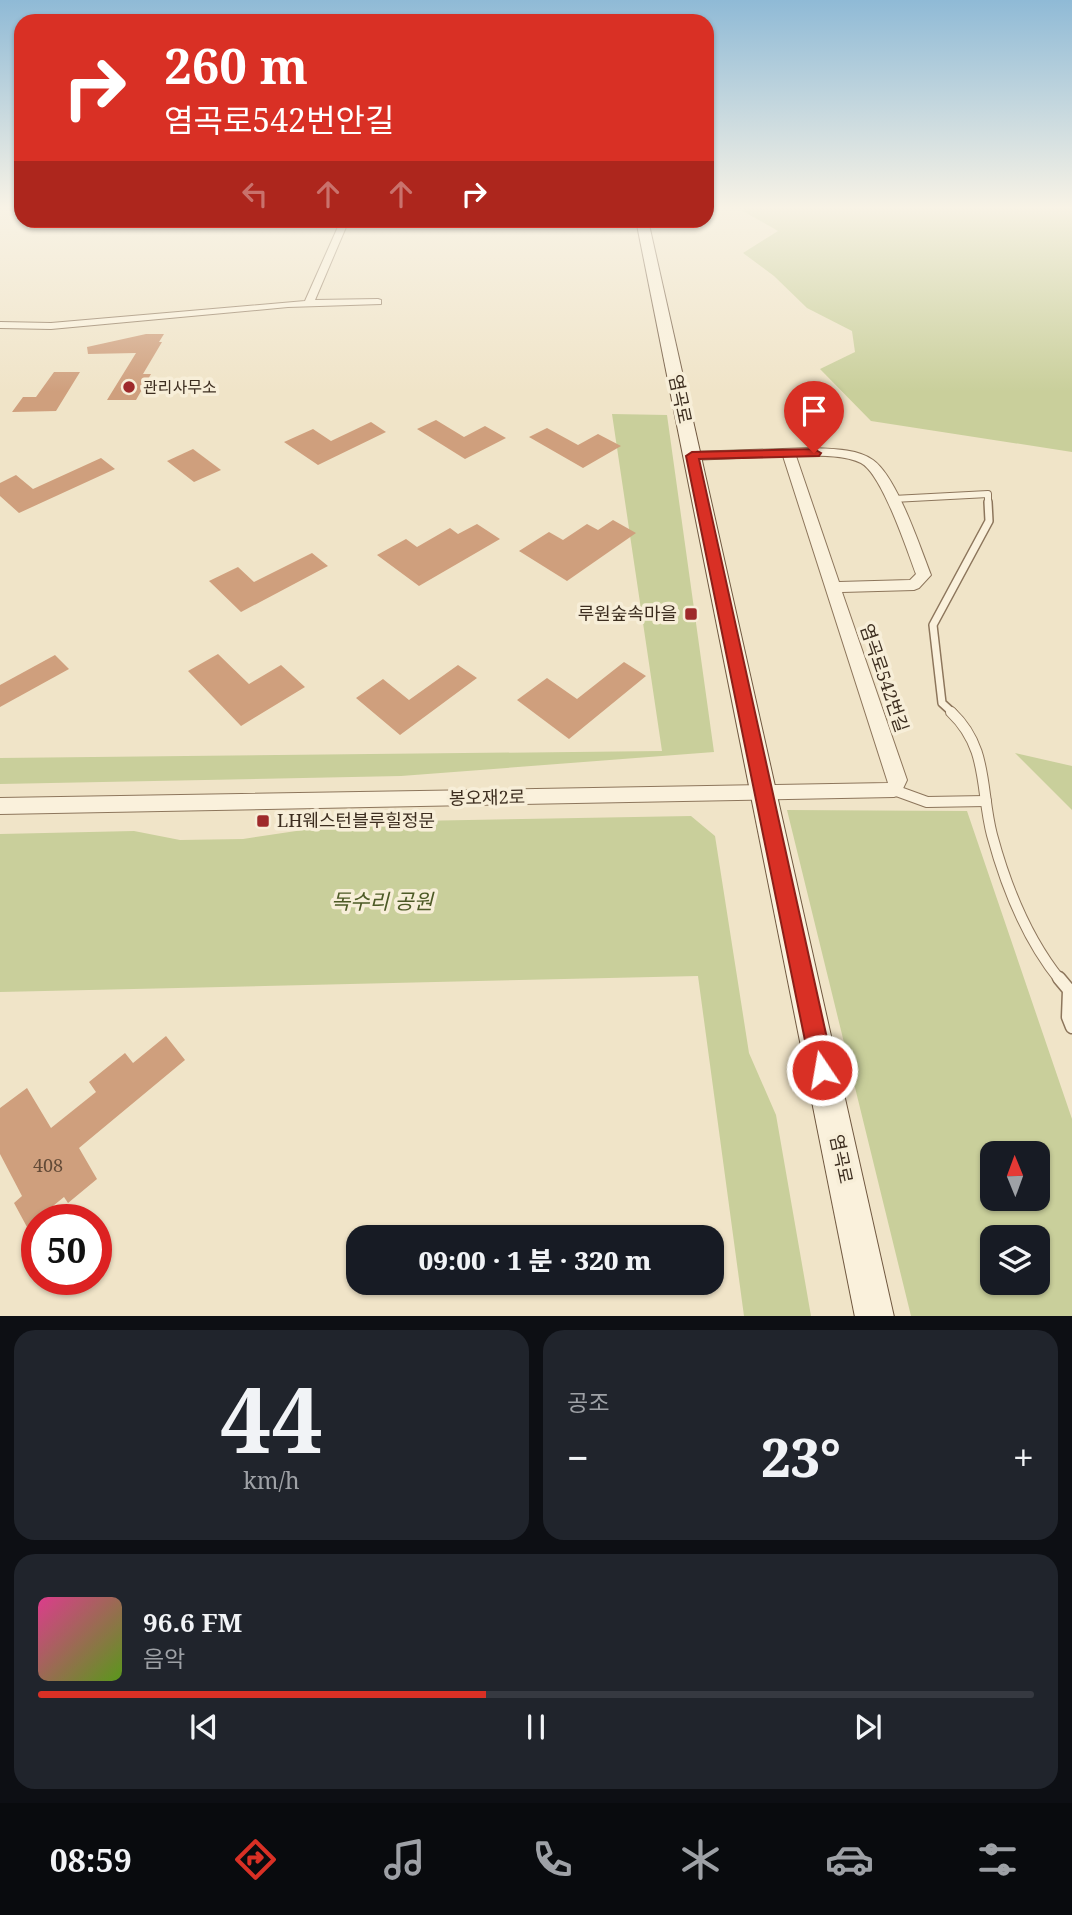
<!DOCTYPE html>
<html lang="ko">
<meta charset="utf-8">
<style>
:root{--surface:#171b24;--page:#20242c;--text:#f1f3f6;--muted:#9ea1a6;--line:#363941;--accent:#d93025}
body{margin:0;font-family:"Noto Serif","Noto Sans KR",serif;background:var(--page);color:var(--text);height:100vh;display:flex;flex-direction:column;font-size:26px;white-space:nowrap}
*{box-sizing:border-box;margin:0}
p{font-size:23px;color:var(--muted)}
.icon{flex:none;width:38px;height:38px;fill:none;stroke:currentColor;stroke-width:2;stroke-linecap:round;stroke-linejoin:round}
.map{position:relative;height:1316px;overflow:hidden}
.panel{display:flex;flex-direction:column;gap:14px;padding:14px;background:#0d0f14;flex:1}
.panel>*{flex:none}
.top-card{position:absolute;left:14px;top:14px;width:700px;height:214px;border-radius:21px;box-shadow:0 2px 5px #0004;background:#d93025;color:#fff;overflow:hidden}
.needle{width:46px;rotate:359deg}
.controls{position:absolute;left:980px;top:1141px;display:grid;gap:14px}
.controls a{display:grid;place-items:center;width:70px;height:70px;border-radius:14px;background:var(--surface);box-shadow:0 2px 5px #0004;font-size:35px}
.speed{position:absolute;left:21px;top:1204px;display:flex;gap:14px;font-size:35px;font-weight:700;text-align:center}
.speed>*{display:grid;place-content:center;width:91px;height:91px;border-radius:50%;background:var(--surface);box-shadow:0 2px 5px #0004;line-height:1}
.speed .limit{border:10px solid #d22;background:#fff;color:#111}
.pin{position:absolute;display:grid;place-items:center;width:60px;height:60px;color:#fff;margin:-72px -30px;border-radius:50% 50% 50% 0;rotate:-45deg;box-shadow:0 0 7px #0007}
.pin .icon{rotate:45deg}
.me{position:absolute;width:77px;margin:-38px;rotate:348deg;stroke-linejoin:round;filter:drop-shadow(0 0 5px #0008)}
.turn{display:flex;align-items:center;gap:24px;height:147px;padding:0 35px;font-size:32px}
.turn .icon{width:91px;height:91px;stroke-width:2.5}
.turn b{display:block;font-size:49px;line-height:60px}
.lanes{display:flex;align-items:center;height:66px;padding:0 35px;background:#0003;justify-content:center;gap:35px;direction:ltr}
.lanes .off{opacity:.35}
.big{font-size:52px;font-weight:800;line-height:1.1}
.panel .card{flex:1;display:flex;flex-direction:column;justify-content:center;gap:10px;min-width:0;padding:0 24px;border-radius:21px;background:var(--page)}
.panel .dial{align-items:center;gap:0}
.dial b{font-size:91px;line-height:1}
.song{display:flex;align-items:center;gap:21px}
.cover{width:84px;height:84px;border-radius:10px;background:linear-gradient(135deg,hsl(330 70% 55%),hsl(90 70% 35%))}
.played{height:7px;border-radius:4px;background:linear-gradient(90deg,var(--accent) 45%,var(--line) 45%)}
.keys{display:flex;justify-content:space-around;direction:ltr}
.heat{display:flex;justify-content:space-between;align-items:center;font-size:38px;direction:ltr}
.panel .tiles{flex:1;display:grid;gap:14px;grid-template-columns:1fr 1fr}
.card:last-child{grid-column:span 2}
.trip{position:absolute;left:346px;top:1225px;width:378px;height:70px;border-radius:21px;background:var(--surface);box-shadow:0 2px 5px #0004;font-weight:800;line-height:70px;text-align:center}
.dock{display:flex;height:112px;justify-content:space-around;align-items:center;background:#090b0e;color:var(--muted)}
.dock .icon{width:49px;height:49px}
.dock .on{color:var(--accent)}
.dock b{font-size:32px;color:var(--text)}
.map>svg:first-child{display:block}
</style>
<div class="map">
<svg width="1072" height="1317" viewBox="0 0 1072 1317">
<rect width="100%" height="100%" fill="#f0e4c8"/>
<!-- green -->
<g fill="#c9cf9b" fill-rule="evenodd">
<polygon points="745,208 1072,208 1072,452 871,421 820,369 855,352 852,331 807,308 774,276 743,253 778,231 743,211"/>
<polygon points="612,414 667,415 714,752 401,776 0,784 0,758 662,751"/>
<polygon points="1015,753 1072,766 1072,810"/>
<path d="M787 810 967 811 1072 1119V1316H911ZM1038 1153V1199H992V1153ZM1038 1237V1283H992V1237Z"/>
<polygon points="691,816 715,836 749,1053 776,1115 811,1316 744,1316 698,976 0,992 0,834 134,831 180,840 243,839 357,822"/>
</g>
<!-- building -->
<g fill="#cf9f7d">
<polygon points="146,334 164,334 159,342 162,342 143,374 151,374 136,400 107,400 136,353 88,354 87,347"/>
<polygon points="54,372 80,372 56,411 12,412 23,397 36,397"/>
<polygon points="436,420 464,437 485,426 506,438 465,459 417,429"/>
<polygon points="371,422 386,432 318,465 284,442 313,429 331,441"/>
<polygon points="547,428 578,445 598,434 621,446 583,468 529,437"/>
<polygon points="193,449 221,470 194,482 167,461"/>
<polygon points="101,458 115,469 19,513 0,496 0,483 16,475 33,489"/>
<polygon points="613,520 636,533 567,581 519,551 549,532 563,540 587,524 598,530"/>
<polygon points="477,524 500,539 419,586 377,555 406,539 417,547 450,528 458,534"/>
<polygon points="312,553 328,566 241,612 209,581 238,567 254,582"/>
<polygon points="218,654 249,684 281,665 305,687 241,726 188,671"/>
<polygon points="55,655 69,669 0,707 0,685"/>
<polygon points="624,662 646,676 569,739 517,700 547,678 577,699"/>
<polygon points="458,665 477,678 400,735 356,698 383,679 409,700"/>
<polygon points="166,1036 185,1060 79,1148 97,1179 68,1203 64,1197 27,1227 14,1203 22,1196 0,1154 0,1108 27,1088 51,1128 96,1092 89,1082 125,1053 133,1063"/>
</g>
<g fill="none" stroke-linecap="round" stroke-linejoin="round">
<defs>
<polyline id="service-far3" points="893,499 988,494 988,504"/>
<polyline id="service-far2" points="953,713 942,703 933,625 989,521 988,502"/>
<g id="service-far1">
<path d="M951 712C989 748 980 789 992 835 1006 887 1026 938 1060 980"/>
<polyline points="894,790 927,802 986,801"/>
</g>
<polyline id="service" points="1059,978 1069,990 1068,1017 1072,1027"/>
<g id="minor">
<polygon points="341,220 349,220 315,300 378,299 381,300 381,304 288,307 51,329 0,328 0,322 51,323 305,301"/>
<path d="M810 448C829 449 856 448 873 460 897 477 920 547 931 575L919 588 914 590 842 592 907 780 900 795 894 797 0 814V798L888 783 783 456 692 460 686 456 692 452ZM796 456C816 456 842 454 861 463 882 474 907 550 916 574L910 580 839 582Z"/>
</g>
<polygon id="secondary" points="636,220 648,220 894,1317 855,1317"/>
</defs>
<!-- service-far3 casing -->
<use href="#service-far3" stroke="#8d765c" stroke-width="8"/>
<!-- service-far2 casing -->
<use href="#service-far2" stroke="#8d765c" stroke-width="10"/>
<!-- service-far1 casing -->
<use href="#service-far1" stroke="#8d765c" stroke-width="12"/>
<!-- service casing -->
<use href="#service" stroke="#8d765c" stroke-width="15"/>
<!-- minor casing -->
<use href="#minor" stroke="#8d765c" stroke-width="2"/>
<!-- secondary casing -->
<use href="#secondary" stroke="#6f573f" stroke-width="2"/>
<!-- service-far3 -->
<use href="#service-far3" stroke="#faf1dc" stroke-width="6"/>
<!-- service-far2 -->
<use href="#service-far2" stroke="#faf1dc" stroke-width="7"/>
<!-- service-far1 -->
<use href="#service-far1" stroke="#faf1dc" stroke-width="10"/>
<!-- service -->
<use href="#service" stroke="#faf1dc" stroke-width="12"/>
<!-- minor -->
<use href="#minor" fill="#faf1dc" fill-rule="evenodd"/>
<!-- secondary -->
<use href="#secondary" fill="#faf1dc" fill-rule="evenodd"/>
</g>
<!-- sky -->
<linearGradient id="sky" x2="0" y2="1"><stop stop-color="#8fbad6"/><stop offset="0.53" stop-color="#f8f3e6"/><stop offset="1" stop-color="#f8f3e6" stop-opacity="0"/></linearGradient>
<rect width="1072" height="392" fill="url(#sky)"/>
<!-- route -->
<polygon fill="#d93025" stroke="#8d1f18" stroke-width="2" points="814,449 821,453 819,456 699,459 834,1070 830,1078 822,1082 814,1078 811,1070 686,456 692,452"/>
<!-- markers -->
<g fill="#9e2a2b" stroke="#f7eed8" stroke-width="2.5">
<circle cx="129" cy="387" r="7"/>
<rect x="684" y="607" width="14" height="14" rx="3.5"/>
<rect x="256" y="814" width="14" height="14" rx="3.5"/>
</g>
<g text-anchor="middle" stroke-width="7" stroke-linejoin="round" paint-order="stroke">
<!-- far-poi labels -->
<g font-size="16" fill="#3d2e20" stroke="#f7eed8" text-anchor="start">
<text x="143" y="393">관리사무소</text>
</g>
<!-- street labels -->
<g font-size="18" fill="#3d2e20" stroke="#f7eed8">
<text transform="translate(680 399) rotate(78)" y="6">염곡로</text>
<text transform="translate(884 678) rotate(71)" y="6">염곡로542번길</text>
<text transform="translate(487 798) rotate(-1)" y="6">봉오재2로</text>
<text transform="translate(841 1159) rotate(78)" y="6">염곡로</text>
</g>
<!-- poi labels -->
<g font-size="18" fill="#3d2e20" stroke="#f7eed8" text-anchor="end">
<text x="677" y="620">루원숲속마을</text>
<text x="277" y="827" text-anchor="start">LH웨스턴블루힐정문</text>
</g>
<!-- near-number labels -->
<g font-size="18" fill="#624a37">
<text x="48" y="1172">408</text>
</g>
<!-- near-park labels -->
<g font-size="21" font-style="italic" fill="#4d5a26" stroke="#f7eed8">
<text x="382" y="909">독수리 공원</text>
</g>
</g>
</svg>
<div class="controls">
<a><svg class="needle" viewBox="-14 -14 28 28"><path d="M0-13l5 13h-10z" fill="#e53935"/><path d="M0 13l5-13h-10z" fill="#9ea1a6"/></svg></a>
<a><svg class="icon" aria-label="layers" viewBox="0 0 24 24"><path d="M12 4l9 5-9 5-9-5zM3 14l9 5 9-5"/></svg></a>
</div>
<div class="speed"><div class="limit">50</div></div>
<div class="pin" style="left:814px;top:453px;background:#d93025"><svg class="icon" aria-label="arrive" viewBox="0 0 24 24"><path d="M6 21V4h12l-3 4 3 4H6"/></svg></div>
<svg class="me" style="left:822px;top:1070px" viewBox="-20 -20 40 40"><circle r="17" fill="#d93025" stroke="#fff" stroke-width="3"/><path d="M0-11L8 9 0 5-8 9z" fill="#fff"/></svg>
<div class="trip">09:00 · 1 분 · 320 m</div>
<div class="top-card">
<div class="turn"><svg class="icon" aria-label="right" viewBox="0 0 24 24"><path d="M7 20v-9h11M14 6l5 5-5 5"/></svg><div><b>260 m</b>염곡로542번안길</div></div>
<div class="lanes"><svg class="icon off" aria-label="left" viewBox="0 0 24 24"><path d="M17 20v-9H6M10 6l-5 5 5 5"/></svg><svg class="icon off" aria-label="ahead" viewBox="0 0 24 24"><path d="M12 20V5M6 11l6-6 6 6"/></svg><svg class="icon off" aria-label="ahead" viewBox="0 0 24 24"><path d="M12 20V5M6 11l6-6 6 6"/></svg><svg class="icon" aria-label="right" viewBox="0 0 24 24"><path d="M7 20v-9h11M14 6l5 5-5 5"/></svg></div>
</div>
</div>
<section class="panel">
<div class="tiles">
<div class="card dial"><b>44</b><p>km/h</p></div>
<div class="card"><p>공조</p>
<div class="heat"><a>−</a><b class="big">23°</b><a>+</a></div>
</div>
<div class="card">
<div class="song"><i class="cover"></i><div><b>96.6 FM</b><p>음악</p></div></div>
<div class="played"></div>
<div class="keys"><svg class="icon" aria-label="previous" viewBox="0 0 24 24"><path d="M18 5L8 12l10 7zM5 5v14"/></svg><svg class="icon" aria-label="pause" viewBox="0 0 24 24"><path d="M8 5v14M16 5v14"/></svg><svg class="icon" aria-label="next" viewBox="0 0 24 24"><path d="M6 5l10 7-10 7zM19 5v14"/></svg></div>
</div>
</div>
</section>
<nav class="dock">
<b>08:59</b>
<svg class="icon on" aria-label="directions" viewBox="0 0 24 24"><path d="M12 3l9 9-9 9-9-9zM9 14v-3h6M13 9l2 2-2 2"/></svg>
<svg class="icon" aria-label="music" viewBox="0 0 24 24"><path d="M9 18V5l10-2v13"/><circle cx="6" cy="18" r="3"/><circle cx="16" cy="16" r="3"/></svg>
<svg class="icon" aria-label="phone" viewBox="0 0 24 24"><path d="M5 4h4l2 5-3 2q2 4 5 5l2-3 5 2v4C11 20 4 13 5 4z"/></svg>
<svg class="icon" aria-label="climate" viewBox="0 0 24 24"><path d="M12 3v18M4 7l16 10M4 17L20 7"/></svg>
<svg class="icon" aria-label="car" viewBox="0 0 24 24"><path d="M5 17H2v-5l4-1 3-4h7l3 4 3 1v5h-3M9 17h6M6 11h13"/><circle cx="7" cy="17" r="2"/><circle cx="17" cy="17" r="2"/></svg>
<svg class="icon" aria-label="filters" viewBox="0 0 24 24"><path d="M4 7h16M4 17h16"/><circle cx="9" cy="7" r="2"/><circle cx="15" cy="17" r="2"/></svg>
</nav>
